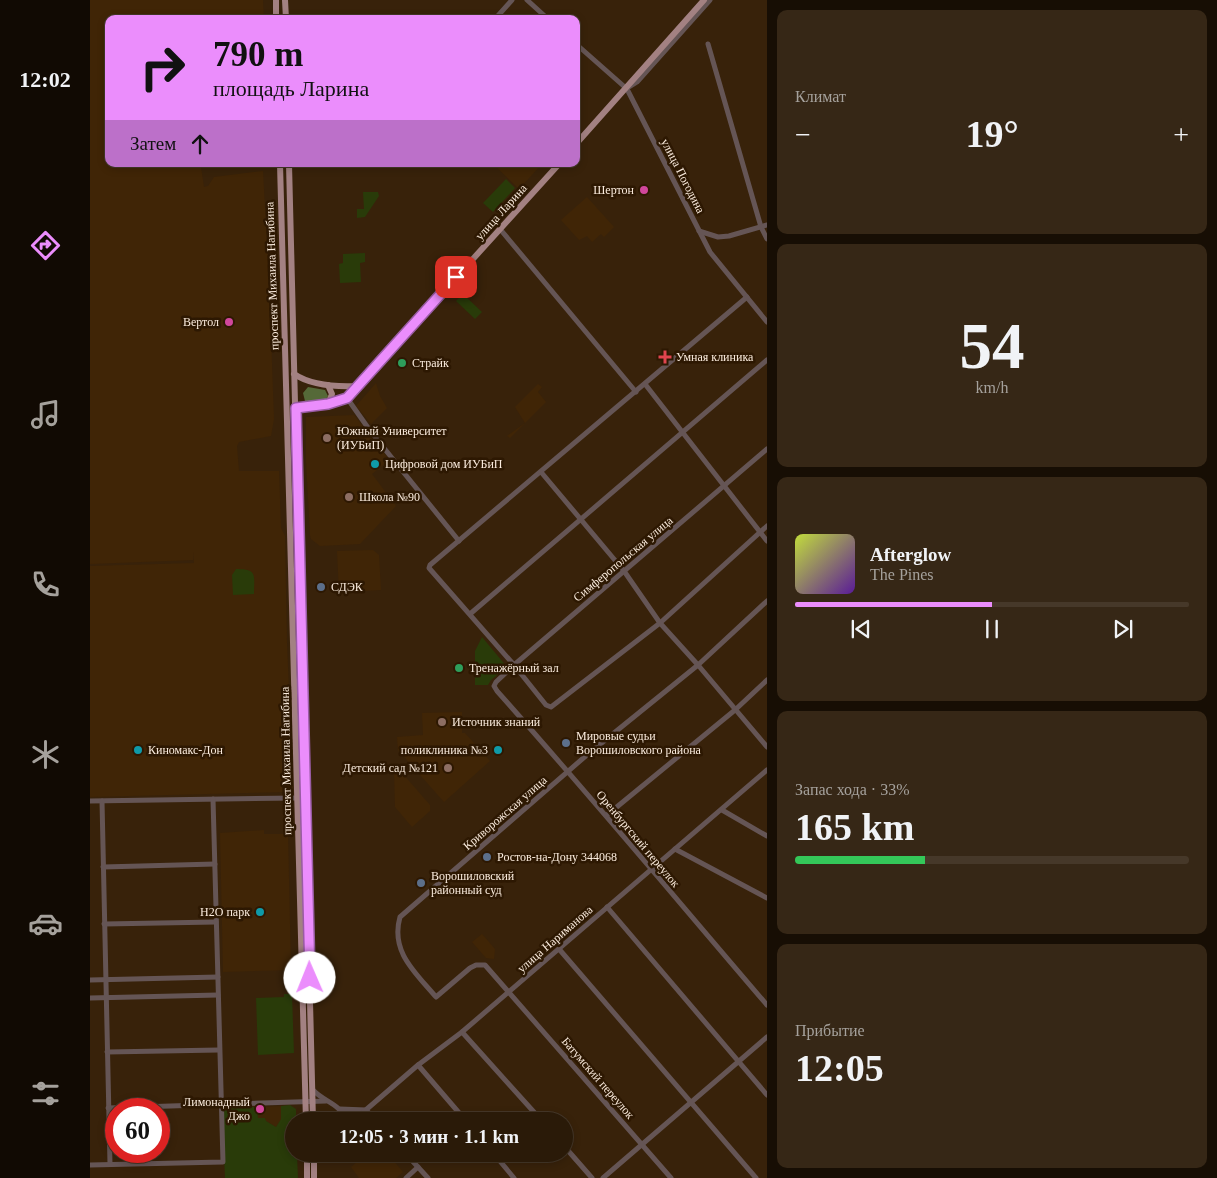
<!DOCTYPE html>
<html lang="ru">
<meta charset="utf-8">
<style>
:root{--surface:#2a1a08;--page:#362716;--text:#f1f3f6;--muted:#a5a19c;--line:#463829;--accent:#eb8dfc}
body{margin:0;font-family:Georgia,serif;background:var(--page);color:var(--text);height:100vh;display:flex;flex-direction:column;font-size:19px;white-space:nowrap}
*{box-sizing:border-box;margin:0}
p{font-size:16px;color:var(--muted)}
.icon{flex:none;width:28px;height:28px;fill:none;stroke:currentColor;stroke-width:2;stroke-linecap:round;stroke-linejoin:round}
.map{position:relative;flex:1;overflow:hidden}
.details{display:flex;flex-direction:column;gap:10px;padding:10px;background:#170e04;width:450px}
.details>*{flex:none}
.top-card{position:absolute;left:15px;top:15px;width:475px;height:152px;border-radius:10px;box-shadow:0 2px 8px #0003,0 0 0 1px var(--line);background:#eb8dfc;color:#111;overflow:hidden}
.speed{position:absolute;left:15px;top:1098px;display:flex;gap:10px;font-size:25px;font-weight:700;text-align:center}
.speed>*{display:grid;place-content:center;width:65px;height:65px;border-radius:50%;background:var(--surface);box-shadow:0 2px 8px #0003,0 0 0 1px var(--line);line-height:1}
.speed .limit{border:8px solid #d22;background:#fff;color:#111}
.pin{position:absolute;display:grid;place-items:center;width:42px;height:42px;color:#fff;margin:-21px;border-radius:10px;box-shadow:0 2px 8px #0006}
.me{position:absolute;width:55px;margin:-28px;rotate:359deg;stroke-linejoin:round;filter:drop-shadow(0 0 4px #0008)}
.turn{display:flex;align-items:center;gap:18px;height:105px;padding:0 25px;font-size:22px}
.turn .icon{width:65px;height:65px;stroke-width:2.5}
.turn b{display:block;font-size:35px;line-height:42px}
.then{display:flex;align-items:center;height:48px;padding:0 25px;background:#0003;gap:10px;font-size:19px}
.big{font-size:38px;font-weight:700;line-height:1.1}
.details .card{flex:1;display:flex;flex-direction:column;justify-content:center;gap:8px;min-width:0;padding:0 18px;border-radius:10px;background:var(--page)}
.details .dial{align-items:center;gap:0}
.dial b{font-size:65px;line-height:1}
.song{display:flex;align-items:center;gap:15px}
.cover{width:60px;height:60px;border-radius:8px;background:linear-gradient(135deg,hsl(70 70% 55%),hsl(270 70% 35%))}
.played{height:5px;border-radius:2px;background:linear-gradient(90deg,var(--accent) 50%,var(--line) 50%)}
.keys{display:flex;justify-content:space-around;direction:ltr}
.heat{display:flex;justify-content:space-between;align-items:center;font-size:28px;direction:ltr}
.charge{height:8px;border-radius:4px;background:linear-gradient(90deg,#34c759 33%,var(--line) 0)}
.trip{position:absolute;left:195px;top:1112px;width:288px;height:50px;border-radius:25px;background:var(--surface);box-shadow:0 2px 8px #0003,0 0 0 1px var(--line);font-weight:700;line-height:50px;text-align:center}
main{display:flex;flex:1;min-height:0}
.tabs{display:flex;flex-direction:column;width:90px;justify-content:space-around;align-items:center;background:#110a03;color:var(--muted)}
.tabs .icon{width:35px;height:35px}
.tabs .selected{color:var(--accent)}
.tabs b{font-size:22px;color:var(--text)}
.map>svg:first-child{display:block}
</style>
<main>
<nav class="tabs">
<b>12:02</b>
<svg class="icon selected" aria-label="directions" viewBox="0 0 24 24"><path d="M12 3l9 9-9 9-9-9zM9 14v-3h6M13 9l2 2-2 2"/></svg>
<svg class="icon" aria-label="music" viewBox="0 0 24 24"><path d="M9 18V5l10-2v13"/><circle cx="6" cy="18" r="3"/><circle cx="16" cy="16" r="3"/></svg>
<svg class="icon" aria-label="phone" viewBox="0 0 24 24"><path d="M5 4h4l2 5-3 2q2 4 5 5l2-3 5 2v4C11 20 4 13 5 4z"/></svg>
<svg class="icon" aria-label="climate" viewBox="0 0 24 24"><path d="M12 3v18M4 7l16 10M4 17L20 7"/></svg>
<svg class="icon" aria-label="car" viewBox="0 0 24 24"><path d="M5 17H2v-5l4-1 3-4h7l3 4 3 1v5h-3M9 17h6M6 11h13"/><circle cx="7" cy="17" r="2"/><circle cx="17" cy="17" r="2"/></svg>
<svg class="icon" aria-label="filters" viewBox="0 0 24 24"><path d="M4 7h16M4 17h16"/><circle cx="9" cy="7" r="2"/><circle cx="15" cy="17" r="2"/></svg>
</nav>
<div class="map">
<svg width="677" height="1178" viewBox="0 0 677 1178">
<rect width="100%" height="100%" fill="#38220a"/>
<!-- built -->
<g fill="#402506">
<polygon points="0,0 173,0 174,19 19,19 19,164 158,164 158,165 111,167 114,187 118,186 124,177 173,171 179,280 184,419 181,436 149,442 147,446 149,471 189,471 191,528 195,536 197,643 203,786 201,790 198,792 0,797 0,566 104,563 103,552 103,560 0,564"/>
<polygon points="403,164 452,164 429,189"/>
<polygon points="497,197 524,227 514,237 511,234 502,242 497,236 489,240 471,220"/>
<polygon points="286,383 290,396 297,408 281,424 266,406"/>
<polygon points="448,384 452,387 448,392 456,402 420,438 417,436 435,423 425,407"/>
<polygon points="264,415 299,460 282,474 306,506 270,544 230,546 221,539 220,535 216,463 216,417"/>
<polygon points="283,550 289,555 291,590 249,592 247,551"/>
<polygon points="372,712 372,733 375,733 400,761 354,802 308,750 307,737 333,735 332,713"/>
<polygon points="306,766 340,805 340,811 322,827 305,807 304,769"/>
<polygon points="174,830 174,834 198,834 201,970 133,972 130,833"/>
<polygon points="392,934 405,949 404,959 396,958 382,942"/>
<polygon points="191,1106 192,1119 186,1127 176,1121 168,1119 167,1107"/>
<polygon points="276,1154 298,1154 313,1172 306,1178 269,1178 261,1167"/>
</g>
<!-- green -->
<g fill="#293b09">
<polygon points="416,179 425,188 403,212 393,203"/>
<polygon points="273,192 288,192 289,196 275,217 267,218 267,209 274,209"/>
<polygon points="275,253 275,262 270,263 271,282 250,283 249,264 253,263 253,254"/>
<polygon points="373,294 392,312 385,319 366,301"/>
<path d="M146 569C168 569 164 575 164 594L143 595 142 575Z"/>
<polygon points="392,637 417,667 401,680 398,685 385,685 385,651"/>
<polygon points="194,994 202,994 204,1053 168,1055 166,998 194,997"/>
<polygon points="200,1105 206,1109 206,1121 204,1121 204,1154 207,1154 208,1178 135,1178 132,1110 135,1107 167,1107 168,1118 175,1118 176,1121 186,1127 191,1119 191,1106"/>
</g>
<!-- forest -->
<path fill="#556938" d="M218 387 235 390 238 396C234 404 226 403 218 403L215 401 213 393Z"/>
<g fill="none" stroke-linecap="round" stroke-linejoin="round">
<!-- minor -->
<g stroke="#655555" stroke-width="5">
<polyline points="437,0 458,19"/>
<polyline points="405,19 422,0"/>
<polyline points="486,44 537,89 620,252 677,322"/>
<polyline points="618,44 671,227 677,239"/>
<polyline points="539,87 547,82 620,0"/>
<polyline points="410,229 546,392"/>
<polyline points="609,231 628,237 639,236 677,225"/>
<polyline points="657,297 340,565 339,568 424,665 456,705 461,707 570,623 677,526"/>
<polyline points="555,384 677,541"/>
<polyline points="257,398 281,432 369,541"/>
<path d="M677 449 424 665 406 682 404 686 407 691C499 794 587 900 677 1005"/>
<polyline points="451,472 534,571 570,623 608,665 677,747"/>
<polyline points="380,614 677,360"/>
<polyline points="0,801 207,798"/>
<polyline points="12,801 20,1164"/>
<polyline points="632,810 677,836"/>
<polyline points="517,815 645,710 677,680"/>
<polyline points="585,849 677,898"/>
<polyline points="13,867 125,864"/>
<polyline points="517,907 677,1095"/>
<polyline points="14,924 126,922"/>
<polyline points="469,949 666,1178"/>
<polyline points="0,980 128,977"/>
<polyline points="0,998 128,995"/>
<polyline points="372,1032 452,1121"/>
<polyline points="17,1052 129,1050"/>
<polyline points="328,1065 376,1121"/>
<path d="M223 1090C235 1103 251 1103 255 1121"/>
<polyline points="18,1108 236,1101"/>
<polyline points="250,1109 276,1110"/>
<polyline points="276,1110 287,1121"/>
<polyline points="263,1121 328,1065 372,1032 677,770"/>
<polyline points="474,1146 502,1178"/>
<polyline points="316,1154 338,1178"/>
<polyline points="404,1154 424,1178"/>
<polyline points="0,1165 133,1162 123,799"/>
<polyline points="316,1178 328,1167"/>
<polyline points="513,1178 677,1037"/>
<path d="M581 1178 395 965H386L380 968 346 997C326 973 300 952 310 917L498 754 608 665 677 601"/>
</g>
<!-- major -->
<g stroke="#a38182" stroke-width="6">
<polyline points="186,0 186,19"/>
<polyline points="195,0 196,19"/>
<polyline points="486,144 614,0"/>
<polyline points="190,164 216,1121"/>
<polyline points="199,164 223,1121"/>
<path d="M204 374C222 386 247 387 268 386"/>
<polyline points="238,404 242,394 238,385"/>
<polyline points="205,408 238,404 257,398 469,164"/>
<polyline points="217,1154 217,1178"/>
<polyline points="224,1154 224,1178"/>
</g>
</g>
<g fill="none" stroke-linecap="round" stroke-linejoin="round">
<defs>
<polyline id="route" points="220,978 206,408 238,404 257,398 366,277"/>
</defs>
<!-- route casing -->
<use href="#route" stroke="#995ca4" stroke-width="12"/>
<!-- route -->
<use href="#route" stroke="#eb8dfc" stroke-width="9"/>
</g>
<!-- markers -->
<g fill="#d1479c" stroke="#2d1802" stroke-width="2">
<circle cx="554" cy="190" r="5"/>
<circle cx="139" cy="322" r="5"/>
<circle cx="170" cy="1109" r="5"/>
</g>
<path fill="#e0444e" stroke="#2d1802" stroke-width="2" d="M572.5 349.5h5v5h5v5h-5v5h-5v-5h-5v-5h5z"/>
<g fill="#2e9e5b" stroke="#2d1802" stroke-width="2">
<circle cx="312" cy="363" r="5"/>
<circle cx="369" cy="668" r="5"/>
</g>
<g fill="#8d6e63" stroke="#2d1802" stroke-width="2">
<circle cx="237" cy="438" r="5"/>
<circle cx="259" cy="497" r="5"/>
<circle cx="352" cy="722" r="5"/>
<circle cx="358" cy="768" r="5"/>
</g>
<g fill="#0f9aa8" stroke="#2d1802" stroke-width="2">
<circle cx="285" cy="464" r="5"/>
<circle cx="48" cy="750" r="5"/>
<circle cx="408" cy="750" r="5"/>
<circle cx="170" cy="912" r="5"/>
</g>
<g fill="#5c6f8a" stroke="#2d1802" stroke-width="2">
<circle cx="231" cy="587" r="5"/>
<circle cx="476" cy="743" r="5"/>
<circle cx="397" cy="857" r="5"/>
<circle cx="331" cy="883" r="5"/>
</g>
<g text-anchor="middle" stroke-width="5" stroke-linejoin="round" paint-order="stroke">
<!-- street labels -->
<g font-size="12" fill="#fbecde" stroke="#2d1802">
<text transform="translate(593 176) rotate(63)" y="4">улица Погодина</text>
<text transform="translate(411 212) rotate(-48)" y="4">улица Ларина</text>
<text transform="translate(182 276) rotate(-92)" y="4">проспект Михаила Нагибина</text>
<text transform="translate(533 559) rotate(-40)" y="4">Симферопольская улица</text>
<text transform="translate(196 761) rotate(-91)" y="4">проспект Михаила Нагибина</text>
<text transform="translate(415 813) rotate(-41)" y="4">Криворожская улица</text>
<text transform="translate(548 839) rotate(50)" y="4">Оренбургский переулок</text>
<text transform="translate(465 939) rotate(-41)" y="4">улица Нариманова</text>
<text transform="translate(508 1078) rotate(49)" y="4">Батумский переулок</text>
</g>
<!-- poi labels -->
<g font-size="12" fill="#fbecde" stroke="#2d1802" text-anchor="start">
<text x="544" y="194" text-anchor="end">Шертон</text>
<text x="129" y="326" text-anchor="end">Вертол</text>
<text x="586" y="361">Умная клиника</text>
<text x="322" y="367">Страйк</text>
<text x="247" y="435">Южный Университет<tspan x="247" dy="14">(ИУБиП)</tspan></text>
<text x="295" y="468">Цифровой дом ИУБиП</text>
<text x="269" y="501">Школа №90</text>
<text x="241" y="591">СДЭК</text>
<text x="379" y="672">Тренажёрный зал</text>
<text x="362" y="726">Источник знаний</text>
<text x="486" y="740">Мировые судьи<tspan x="486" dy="14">Ворошиловского района</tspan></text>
<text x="58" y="754">Киномакс-Дон</text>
<text x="398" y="754" text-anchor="end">поликлиника №3</text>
<text x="348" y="772" text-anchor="end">Детский сад №121</text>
<text x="407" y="861">Ростов-на-Дону 344068</text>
<text x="341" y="880">Ворошиловский<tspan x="341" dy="14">районный суд</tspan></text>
<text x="160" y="916" text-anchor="end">H2O парк</text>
<text x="160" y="1106" text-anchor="end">Лимонадный<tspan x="160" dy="14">Джо</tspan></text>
</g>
</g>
</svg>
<div class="speed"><div class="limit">60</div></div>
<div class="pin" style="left:366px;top:277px;background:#d93025"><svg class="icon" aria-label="arrive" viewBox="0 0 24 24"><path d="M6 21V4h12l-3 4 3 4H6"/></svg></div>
<svg class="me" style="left:220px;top:978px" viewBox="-20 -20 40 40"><circle r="19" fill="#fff"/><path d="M0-13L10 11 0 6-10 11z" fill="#eb8dfc"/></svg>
<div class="trip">12:05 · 3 мин · 1.1 km</div>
<div class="top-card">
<div class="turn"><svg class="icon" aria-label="right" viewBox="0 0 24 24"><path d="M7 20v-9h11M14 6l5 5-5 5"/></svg><div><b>790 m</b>площадь Ларина</div></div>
<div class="then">Затем<svg class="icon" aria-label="ahead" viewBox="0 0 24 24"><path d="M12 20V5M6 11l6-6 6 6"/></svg></div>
</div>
</div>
<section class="details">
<div class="card"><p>Климат</p>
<div class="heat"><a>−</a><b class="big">19°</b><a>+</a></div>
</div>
<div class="card dial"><b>54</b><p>km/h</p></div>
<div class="card">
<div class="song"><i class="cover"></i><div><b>Afterglow</b><p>The Pines</p></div></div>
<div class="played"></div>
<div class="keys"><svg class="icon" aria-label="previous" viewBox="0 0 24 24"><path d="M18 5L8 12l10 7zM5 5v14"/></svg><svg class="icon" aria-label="pause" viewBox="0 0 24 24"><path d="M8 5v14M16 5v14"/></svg><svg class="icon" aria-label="next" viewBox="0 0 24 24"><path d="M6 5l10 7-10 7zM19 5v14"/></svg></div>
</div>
<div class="card"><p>Запас хода · 33%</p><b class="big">165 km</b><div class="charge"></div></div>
<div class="card"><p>Прибытие</p><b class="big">12:05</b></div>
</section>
</main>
